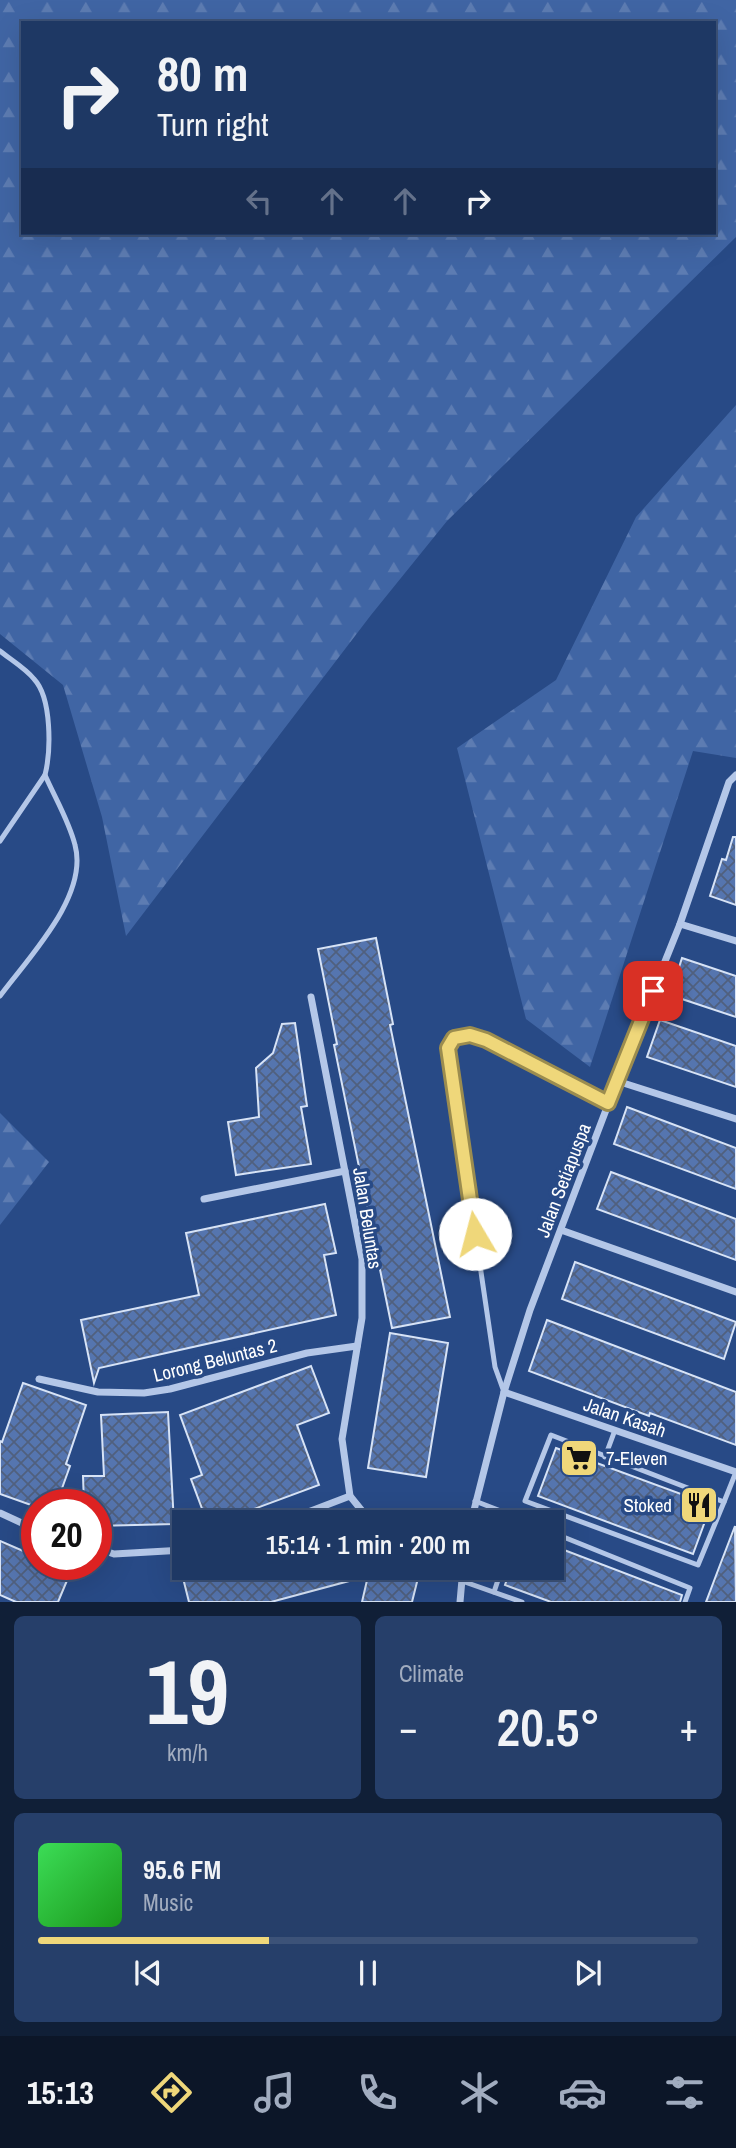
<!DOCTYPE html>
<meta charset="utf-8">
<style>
:root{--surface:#1e3864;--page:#263f6a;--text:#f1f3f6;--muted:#a1acbf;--line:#3c5278;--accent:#efd77a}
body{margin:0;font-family:"Archivo Narrow",sans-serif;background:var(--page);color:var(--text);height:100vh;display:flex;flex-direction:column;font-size:26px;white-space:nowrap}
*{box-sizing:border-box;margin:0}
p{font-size:23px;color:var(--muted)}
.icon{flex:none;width:38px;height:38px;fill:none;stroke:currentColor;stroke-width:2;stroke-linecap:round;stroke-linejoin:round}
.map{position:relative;height:1602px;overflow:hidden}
.drawer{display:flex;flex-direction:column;gap:14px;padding:14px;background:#101f37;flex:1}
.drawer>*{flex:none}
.guide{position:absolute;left:21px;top:21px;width:695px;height:214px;border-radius:0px;box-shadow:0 7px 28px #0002,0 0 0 2px var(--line);background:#1e3864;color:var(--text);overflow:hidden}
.speed{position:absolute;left:21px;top:1489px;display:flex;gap:14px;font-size:35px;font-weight:700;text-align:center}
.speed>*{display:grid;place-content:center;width:91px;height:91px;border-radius:50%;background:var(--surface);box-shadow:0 7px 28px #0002,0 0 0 2px var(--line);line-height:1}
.speed .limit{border:10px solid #d22;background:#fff;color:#111}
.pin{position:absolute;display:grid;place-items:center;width:60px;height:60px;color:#fff;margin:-30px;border-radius:14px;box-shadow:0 4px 10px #0006}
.me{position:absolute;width:77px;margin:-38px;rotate:352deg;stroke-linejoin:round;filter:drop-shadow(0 0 5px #0008)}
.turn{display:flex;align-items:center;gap:24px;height:147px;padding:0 21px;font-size:32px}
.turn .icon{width:91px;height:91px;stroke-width:2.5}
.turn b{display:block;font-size:49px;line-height:60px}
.lanes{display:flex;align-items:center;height:66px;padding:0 21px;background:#0003;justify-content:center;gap:35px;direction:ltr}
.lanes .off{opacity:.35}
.big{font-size:52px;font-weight:600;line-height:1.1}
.drawer .card{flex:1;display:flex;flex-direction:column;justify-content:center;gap:10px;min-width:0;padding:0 24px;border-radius:10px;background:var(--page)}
.drawer .dial{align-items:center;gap:0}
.dial b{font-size:91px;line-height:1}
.song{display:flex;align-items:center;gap:21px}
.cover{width:84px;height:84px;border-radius:10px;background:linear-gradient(135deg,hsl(130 70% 55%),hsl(120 70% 35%))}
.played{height:7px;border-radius:4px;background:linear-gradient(90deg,var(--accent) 35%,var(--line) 35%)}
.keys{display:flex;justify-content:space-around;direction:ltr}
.heat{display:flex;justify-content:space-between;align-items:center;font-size:38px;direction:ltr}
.drawer .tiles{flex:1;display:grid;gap:14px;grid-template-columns:1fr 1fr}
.card:last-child{grid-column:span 2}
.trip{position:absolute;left:172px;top:1510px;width:392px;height:70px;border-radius:0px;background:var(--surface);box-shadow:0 7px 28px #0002,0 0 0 2px var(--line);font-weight:600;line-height:70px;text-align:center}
.tabs{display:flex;height:112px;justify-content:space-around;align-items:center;background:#0c1628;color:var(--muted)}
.tabs .icon{width:49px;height:49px}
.tabs .active{color:var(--accent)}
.tabs b{font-size:32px;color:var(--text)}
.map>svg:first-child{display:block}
</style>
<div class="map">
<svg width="736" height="1602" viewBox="0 0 736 1602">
<defs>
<pattern id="forest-firs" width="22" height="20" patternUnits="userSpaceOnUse" patternTransform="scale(1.75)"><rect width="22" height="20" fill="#4065a4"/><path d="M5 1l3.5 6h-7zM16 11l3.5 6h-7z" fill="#5d7cb2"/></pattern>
<pattern id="building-cross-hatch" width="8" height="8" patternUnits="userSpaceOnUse" patternTransform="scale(1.75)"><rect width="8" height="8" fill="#5575af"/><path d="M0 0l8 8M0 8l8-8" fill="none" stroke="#50607e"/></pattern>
</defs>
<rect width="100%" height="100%" fill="#284a86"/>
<!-- forest -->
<g fill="url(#forest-firs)" fill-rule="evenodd">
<path d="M0 0H736V237L447 521 371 615 126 936 102 817 63 685 0 634ZM23 23H714V233H23Z"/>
<polygon points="736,405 736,758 693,751 590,1067 526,1019 457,748 556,680 636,517"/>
<polygon points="0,1113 49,1162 0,1225"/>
</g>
<!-- building -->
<g fill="url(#building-cross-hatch)" stroke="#d7e3f6" stroke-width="2">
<polygon points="733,837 736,837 736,905 710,896 722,859 726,860"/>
<polygon points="376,938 393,1024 390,1025 450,1317 392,1328 334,1045 337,1044 318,949"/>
<polygon points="682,958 736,976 736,1017 670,995"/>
<polygon points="660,1020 736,1046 736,1087 647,1057"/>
<polygon points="295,1023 307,1106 301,1107 311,1164 236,1175 228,1122 259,1117 256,1068 273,1053 282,1024"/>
<polygon points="627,1107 736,1148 736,1189 614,1144"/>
<polygon points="611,1172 736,1219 736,1260 597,1209"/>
<polygon points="325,1204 336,1253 324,1255 336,1315 99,1368 94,1383 81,1320 199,1295 186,1233"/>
<polygon points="575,1262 736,1322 724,1359 562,1299"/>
<polygon points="547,1320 736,1392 736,1445 650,1413 649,1416 529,1371"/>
<polygon points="390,1333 448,1343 426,1477 368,1468"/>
<polygon points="311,1366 329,1413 297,1425 319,1485 219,1522 207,1522 191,1479 202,1475 180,1415"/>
<polygon points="23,1383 86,1405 66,1464 70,1466 56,1505 31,1505 0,1494 0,1441 2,1442"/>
<polygon points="168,1412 174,1524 96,1526 96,1505 84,1505 83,1476 104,1476 101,1415"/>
<polygon points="556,1448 711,1505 693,1554 538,1496"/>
<polygon points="735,1526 736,1602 706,1602 720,1565"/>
<polygon points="0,1541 37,1557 37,1564 55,1564 71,1571 58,1602 16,1602 0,1595"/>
<polygon points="551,1545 682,1595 680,1602 551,1602 505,1585 511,1568 551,1568"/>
<polygon points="205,1568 392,1568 419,1574 412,1602 362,1602 368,1576 271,1602 189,1602 182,1574"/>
</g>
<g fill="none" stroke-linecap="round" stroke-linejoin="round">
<!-- lane -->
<g stroke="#b4c7e8" stroke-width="5">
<path d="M0 651C11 660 25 668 34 679 52 698 51 751 45 775L0 841"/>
<path d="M0 996C28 958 89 896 75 845 69 821 55 798 45 775"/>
<polyline points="504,1392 495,1367 448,1048 454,1038 470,1035 486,1040 608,1103"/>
<polygon points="551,1435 724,1502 698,1565 525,1501"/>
<polyline points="605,1457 615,1430"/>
<polyline points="475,1501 529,1522"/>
<polyline points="724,1502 736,1472"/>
<polyline points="551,1532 690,1588 685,1602"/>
<polyline points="462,1581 522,1602"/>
<polyline points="494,1592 502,1568"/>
</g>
<!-- street -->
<g stroke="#b4c7e8" stroke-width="7">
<polyline points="680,924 736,941"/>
<polyline points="311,997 362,1259 362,1318 342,1439 350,1496 371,1522"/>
<polyline points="617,1081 736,1119"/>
<polyline points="204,1199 345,1171"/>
<polyline points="561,1230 736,1292"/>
<polyline points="39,1379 98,1392 144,1393 170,1389 307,1353 357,1346"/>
<polyline points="504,1392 736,1472"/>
<polyline points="0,1513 37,1530"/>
<polyline points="282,1522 350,1496"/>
<polyline points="471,1522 504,1392 530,1310 617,1081 680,924 729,782 736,775"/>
<polyline points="96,1548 114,1554 184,1550"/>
<polyline points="460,1602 463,1568"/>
</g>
</g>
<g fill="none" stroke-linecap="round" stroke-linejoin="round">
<defs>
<polyline id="route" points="475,1234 448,1048 454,1038 470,1035 486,1040 608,1103 653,991"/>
</defs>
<!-- route casing -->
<use href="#route" stroke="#9b8c4f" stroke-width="18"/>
<!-- route -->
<use href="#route" stroke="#efd77a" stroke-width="12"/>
</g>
<!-- icons -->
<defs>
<symbol id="supermarket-square" viewBox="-11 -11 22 22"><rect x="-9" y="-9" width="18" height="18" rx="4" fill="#efd77a" stroke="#284a86"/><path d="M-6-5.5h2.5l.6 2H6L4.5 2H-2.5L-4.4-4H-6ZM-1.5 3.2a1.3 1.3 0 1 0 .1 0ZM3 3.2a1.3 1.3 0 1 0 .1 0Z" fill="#111"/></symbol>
<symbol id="restaurant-square" viewBox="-11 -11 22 22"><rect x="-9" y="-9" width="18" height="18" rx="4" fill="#efd77a" stroke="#284a86"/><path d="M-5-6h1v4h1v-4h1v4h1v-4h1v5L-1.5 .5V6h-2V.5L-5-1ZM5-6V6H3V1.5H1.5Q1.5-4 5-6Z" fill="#111"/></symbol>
</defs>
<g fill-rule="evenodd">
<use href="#supermarket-square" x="557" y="1436" width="44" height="44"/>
<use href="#restaurant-square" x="677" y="1483" width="44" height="44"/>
</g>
<g text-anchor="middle" stroke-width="7" stroke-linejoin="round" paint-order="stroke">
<!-- street labels -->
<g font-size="19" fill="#fff" stroke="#284a86">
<text transform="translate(563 1180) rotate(-69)" y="7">Jalan Setiapuspa</text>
<text transform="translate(368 1218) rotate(81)" y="7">Jalan Beluntas</text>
<text transform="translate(215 1360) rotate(-14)" y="7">Lorong Beluntas 2</text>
<text transform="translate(625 1417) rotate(19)" y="7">Jalan Kasah</text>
</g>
<!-- poi labels -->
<g font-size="19" fill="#fff" stroke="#284a86" text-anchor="start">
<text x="606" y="1465">7-Eleven</text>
<text x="672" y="1512" text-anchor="end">Stoked</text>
</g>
</g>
</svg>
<div class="speed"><div class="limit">20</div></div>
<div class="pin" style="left:653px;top:991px;background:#d93025"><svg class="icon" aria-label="arrive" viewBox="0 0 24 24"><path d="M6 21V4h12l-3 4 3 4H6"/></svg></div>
<svg class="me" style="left:475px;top:1234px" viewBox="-20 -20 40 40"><circle r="19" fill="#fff"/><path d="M0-13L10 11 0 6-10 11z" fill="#efd77a"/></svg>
<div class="trip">15:14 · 1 min · 200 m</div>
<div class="guide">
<div class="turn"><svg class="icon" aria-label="right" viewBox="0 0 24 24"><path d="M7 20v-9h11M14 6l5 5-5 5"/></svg><div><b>80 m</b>Turn right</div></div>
<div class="lanes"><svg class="icon off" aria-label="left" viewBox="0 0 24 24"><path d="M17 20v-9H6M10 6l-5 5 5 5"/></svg><svg class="icon off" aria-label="ahead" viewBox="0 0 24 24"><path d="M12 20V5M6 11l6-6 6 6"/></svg><svg class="icon off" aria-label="ahead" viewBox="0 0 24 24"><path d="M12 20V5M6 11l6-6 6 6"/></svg><svg class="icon" aria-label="right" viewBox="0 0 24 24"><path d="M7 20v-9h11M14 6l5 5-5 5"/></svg></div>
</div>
</div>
<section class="drawer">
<div class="tiles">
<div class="card dial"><b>19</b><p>km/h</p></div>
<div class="card"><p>Climate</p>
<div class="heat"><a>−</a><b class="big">20.5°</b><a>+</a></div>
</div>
<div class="card">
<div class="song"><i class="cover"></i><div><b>95.6 FM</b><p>Music</p></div></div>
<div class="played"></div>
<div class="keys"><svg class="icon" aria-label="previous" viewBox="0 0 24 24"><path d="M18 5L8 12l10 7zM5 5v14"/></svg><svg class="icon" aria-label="pause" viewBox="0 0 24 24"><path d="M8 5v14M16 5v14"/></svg><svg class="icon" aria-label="next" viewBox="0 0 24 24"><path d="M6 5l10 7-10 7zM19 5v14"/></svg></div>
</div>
</div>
</section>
<nav class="tabs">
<b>15:13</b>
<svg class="icon active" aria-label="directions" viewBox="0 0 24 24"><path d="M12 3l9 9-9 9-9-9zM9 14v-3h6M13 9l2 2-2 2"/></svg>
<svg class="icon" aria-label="music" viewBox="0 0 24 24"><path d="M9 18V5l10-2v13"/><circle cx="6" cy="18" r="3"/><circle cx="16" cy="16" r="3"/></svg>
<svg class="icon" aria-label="phone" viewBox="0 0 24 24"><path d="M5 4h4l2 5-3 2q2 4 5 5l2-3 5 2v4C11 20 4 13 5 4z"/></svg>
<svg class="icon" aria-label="climate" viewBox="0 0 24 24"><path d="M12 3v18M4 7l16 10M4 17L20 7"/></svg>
<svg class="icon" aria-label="car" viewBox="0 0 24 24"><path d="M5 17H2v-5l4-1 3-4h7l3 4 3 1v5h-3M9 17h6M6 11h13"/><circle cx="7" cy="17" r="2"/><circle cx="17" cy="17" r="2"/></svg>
<svg class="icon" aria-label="filters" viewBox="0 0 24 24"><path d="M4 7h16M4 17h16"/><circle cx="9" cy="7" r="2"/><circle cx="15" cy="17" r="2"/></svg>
</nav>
